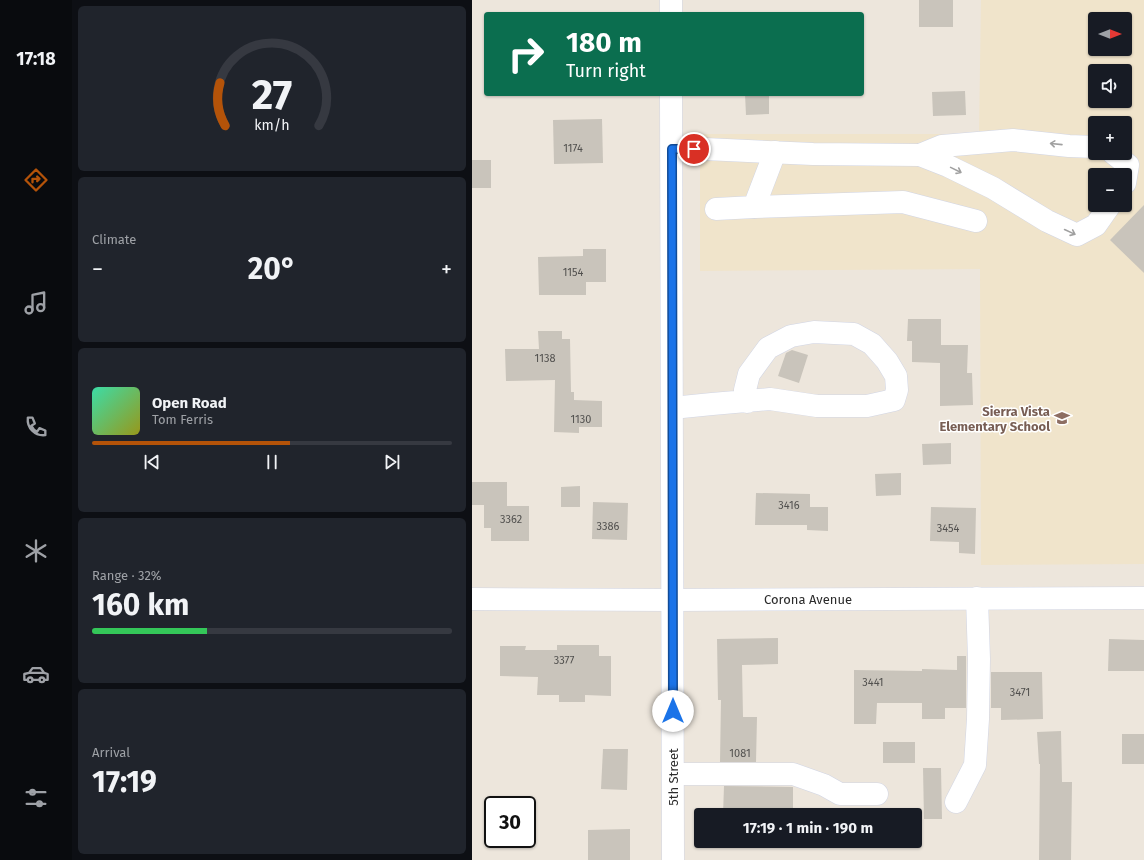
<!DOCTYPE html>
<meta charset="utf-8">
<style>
:root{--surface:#171b24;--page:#20242c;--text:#f1f3f6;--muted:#9ea1a6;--line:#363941;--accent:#b45309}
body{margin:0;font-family:"Fira Sans",sans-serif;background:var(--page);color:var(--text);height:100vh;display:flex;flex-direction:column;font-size:15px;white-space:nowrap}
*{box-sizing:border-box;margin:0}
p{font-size:13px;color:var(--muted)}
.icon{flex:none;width:22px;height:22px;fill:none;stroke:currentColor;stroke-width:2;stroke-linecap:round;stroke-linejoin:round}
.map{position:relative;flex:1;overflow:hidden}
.sheet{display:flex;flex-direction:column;gap:6px;padding:6px;background:#0d0f14;width:400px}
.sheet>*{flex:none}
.top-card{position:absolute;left:12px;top:12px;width:380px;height:84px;border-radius:4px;box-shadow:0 1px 3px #0004;background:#0b6e4f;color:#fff;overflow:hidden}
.needle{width:26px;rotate:90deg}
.tools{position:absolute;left:616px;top:12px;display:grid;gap:8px}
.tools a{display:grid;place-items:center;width:44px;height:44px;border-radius:4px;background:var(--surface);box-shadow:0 1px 3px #0004;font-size:20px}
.speed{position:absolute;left:12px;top:796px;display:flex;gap:8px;font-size:20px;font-weight:700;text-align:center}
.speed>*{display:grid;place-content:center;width:52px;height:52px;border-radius:50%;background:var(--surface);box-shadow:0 1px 3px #0004;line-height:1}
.speed .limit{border:2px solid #111;border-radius:6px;background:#fff;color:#111}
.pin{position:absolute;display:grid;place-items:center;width:34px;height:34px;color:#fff;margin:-17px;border:2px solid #fff;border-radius:50%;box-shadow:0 1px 4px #0007}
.me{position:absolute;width:44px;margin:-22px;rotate:0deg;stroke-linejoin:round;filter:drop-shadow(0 0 3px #0008)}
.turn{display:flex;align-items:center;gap:14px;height:84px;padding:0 16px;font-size:18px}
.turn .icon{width:52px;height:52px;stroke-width:2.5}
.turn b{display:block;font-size:28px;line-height:34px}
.big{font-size:30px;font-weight:700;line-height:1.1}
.sheet .tile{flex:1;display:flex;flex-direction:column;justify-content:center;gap:6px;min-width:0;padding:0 14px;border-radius:6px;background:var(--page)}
.sheet .dial{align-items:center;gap:0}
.dial svg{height:104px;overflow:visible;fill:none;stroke:var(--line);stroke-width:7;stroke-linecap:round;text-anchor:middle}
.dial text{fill:var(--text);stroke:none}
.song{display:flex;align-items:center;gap:12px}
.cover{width:48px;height:48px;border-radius:6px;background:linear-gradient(135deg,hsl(160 70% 55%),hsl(60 70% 35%))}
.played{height:4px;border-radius:2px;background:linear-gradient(90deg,var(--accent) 55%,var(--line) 55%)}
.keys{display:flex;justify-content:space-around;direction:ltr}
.heat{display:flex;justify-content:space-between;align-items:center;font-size:22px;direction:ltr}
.charge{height:6px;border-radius:3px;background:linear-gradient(90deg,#34c759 32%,var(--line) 0)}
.trip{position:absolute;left:222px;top:808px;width:228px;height:40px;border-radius:4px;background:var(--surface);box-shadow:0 1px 3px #0004;font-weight:700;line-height:40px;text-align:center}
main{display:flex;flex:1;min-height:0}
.menu{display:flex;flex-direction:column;width:72px;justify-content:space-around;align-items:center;background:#090b0e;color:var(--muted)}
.menu .icon{width:28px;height:28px}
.menu .active{color:var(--accent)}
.menu b{font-size:18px;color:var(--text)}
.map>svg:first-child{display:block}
</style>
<main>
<nav class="menu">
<b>17:18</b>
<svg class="icon active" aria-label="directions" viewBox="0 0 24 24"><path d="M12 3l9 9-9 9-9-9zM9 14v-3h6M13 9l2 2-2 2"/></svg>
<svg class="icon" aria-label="music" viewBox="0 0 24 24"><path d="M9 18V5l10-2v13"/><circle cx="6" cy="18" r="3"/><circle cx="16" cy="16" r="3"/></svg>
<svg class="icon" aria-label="phone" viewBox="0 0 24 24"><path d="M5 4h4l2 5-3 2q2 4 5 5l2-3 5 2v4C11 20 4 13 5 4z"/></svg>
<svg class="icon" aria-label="climate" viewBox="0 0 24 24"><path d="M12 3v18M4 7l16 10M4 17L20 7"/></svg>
<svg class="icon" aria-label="car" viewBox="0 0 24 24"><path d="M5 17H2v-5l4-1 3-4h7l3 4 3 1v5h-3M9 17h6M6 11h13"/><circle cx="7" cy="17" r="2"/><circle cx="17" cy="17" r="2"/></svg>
<svg class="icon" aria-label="filters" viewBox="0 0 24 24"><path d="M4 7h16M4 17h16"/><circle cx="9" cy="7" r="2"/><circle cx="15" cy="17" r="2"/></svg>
</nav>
<section class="sheet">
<div class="tile dial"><svg viewBox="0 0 100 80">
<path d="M14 69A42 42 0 1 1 86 69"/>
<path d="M14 69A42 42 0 0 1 10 36" stroke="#b45309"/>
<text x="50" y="56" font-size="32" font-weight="700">27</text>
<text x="50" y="72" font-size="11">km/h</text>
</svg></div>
<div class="tile"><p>Climate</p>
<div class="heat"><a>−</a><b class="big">20°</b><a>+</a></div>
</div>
<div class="tile">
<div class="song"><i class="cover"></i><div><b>Open Road</b><p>Tom Ferris</p></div></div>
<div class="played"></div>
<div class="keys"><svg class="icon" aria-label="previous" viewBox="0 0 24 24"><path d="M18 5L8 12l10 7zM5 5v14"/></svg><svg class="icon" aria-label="pause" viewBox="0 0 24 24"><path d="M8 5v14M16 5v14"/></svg><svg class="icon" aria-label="next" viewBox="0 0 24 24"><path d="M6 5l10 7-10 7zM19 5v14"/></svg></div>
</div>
<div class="tile"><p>Range · 32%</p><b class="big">160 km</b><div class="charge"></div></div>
<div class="tile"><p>Arrival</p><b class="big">17:19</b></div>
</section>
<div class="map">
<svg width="672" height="860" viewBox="0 0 672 860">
<rect width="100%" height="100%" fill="#ede6dc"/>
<!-- education -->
<path fill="#f0e4cb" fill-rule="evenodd" d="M509 0H672V564L509 565 508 269 228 271V134H507ZM623 19H653V49H623ZM623 71H653V101H623ZM623 123H653V153H623ZM623 175H653V205H623Z"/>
<!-- building -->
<g fill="#c9c4bb">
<rect x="447" y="0" width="34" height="27"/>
<polygon points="493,91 494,115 461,116 460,92"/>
<polygon points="273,94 297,94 297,114 274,115"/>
<polygon points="130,119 131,163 82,164 81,120"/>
<rect x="0" y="160" width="19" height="28"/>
<polygon points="672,205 672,273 638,240"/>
<polygon points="111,249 134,249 134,282 114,282 114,295 67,295 66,257 111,256"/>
<polygon points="436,319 469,319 469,345 496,345 495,373 500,373 501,405 468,406 468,363 440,362 440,341 435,341"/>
<polygon points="66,331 90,331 90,339 98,339 99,392 102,392 102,400 130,401 130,427 107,427 107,433 82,432 83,380 34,381 33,349 67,349"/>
<polygon points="320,350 336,355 327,383 306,376 314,353"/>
<polygon points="479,443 479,464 451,465 450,444"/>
<polygon points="429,473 429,495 404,496 403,474"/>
<polygon points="0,482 35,482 35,506 57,506 57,541 19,541 19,528 12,528 12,505 0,505"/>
<polygon points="108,486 108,507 89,507 89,487"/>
<polygon points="284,493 338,494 338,507 356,507 356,531 335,530 335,525 283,525"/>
<polygon points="121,502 156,503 155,540 120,539"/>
<polygon points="459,507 504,508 503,554 487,553 487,542 458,541"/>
<polygon points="306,638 306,664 270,665 271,717 285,717 284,762 248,762 249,700 246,700 245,639"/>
<polygon points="637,639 672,640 672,671 636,671"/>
<polygon points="85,645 127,645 127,656 139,656 139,696 113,695 113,702 87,702 87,695 65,695 66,677 28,676 28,646 54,646 53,650 85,650"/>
<polygon points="485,656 494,656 494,708 473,708 473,719 450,719 450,703 405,703 404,724 382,724 382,670 450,671 450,669 485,670"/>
<polygon points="519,672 570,672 571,719 529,720 529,708 519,708"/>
<polygon points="589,731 590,782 600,782 599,860 567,860 568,764 567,764 565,732"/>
<rect x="650" y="734" width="22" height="30"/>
<rect x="411" y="742" width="32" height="21"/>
<polygon points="131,749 156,749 155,790 129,789"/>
<polygon points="451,768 469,768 470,819 452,819"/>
<polygon points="252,786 321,787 321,815 251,815"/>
<polygon points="158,829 158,860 116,860 116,830"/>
</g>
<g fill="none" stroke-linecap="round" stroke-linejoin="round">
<defs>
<g id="minor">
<polyline points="199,0 199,14"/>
<polyline points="199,94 201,860"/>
<polyline points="200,149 233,149 341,154 448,155 476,166 521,188 575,221 605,235 624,225 638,205"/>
<polyline points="641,153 656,165 653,183"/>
<polyline points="448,155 470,146 541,140 597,146 623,147"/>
<polyline points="282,207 431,202 504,221"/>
<polyline points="244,209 282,207 303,152"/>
<polyline points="200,408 240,404 298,399 345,406 395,406 422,400 425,390 424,376 415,361 400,344 382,334 342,332 319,336 296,348 277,374 273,390 275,402"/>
<polyline points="0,599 200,600 672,598"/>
<polyline points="201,774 321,774 352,785 368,794 405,794"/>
<polyline points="484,802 503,765 506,719 507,659 505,598"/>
</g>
</defs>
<!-- minor casing -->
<use href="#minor" stroke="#d1d5e4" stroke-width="23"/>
<!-- minor -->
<use href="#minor" stroke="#fff" stroke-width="22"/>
</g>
<!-- one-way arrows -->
<defs><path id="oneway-shaft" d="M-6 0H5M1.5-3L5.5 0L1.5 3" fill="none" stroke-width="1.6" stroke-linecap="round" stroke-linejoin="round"/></defs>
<g stroke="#a0a0a0">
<use href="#oneway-shaft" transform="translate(584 144) rotate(-174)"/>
<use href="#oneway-shaft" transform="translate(484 170) rotate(26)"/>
<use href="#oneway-shaft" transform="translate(598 232) rotate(25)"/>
</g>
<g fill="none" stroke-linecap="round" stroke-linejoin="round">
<defs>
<polyline id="route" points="201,711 200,149 222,149"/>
</defs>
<!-- route casing -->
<use href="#route" stroke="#114b97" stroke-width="10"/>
<!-- route -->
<use href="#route" stroke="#1a73e8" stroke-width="7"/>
</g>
<!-- icons -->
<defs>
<symbol id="school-bare" viewBox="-9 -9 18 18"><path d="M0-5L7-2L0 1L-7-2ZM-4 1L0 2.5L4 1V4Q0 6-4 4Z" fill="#8d6e63" stroke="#fff" stroke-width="2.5" paint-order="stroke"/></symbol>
</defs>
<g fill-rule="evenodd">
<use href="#school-bare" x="579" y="407" width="22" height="22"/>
</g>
<g text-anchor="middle" stroke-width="3" stroke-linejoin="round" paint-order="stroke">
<!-- number labels -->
<g font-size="11" fill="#52514f">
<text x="101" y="152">1174</text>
<text x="101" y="276">1154</text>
<text x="73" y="362">1138</text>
<text x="109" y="423">1130</text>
<text x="317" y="509">3416</text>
<text x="39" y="523">3362</text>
<text x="136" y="530">3386</text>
<text x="476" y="532">3454</text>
<text x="92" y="664">3377</text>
<text x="401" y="686">3441</text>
<text x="548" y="696">3471</text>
<text x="268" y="757">1081</text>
</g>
<!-- education labels -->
<g font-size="13" font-weight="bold" fill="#785e54" stroke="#fff" text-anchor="end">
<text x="578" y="416">Sierra Vista<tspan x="578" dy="15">Elementary School</tspan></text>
</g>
<!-- street labels -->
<g font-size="13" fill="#2b2b2b" stroke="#fff">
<text x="336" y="604">Corona Avenue</text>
<text transform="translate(201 777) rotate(-90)" y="5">5th Street</text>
</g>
</g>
</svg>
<div class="tools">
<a><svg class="needle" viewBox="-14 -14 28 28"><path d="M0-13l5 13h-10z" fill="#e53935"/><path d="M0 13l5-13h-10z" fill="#9ea1a6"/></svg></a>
<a><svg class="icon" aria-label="sound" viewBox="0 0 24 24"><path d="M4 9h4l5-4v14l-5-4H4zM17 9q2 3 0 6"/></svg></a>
<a>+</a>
<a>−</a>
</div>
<div class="speed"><div class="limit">30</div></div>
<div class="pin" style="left:222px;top:149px;background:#d93025"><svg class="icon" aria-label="arrive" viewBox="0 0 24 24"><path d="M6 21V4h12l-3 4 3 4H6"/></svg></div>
<svg class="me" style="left:201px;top:711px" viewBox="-20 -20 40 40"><circle r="19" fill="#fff"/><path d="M0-13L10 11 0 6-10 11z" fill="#1a73e8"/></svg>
<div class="trip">17:19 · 1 min · 190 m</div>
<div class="top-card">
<div class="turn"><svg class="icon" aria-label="right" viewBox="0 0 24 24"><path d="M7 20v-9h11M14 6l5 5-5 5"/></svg><div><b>180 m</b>Turn right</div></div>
</div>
</div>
</main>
